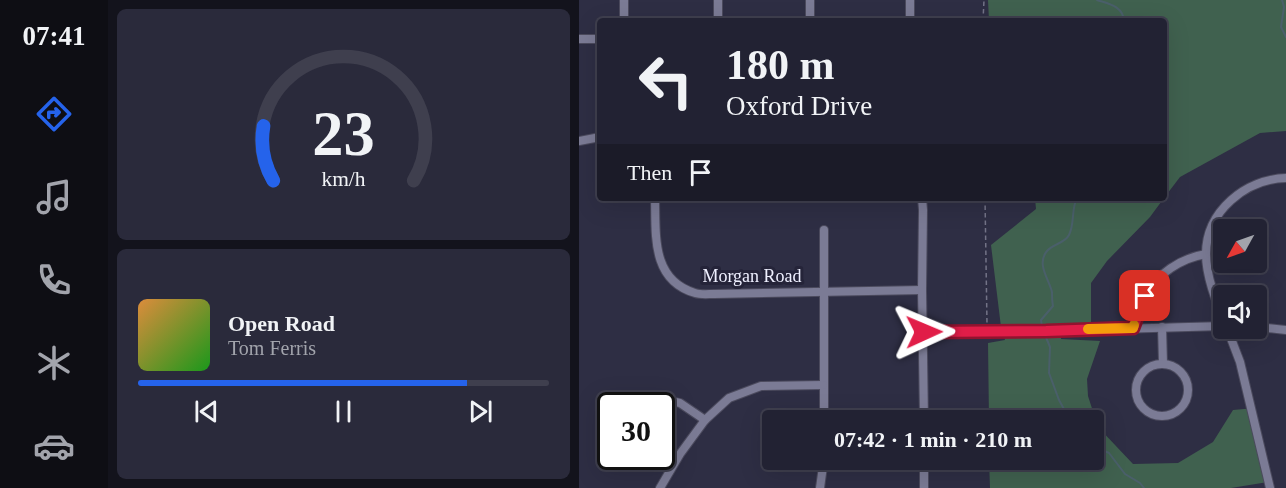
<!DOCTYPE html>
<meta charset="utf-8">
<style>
:root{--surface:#223;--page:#2a2a3b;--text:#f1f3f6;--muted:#a2a4ac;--line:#3f3f4e;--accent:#2563eb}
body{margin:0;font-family:Georgia,serif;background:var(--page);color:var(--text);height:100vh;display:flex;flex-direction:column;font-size:22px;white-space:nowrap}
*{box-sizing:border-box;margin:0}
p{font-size:20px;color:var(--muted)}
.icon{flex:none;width:33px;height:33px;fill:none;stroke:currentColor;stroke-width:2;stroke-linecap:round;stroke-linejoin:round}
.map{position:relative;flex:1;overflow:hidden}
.panel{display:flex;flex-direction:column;gap:9px;padding:9px;background:#13131c;width:471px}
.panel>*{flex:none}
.guide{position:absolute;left:18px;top:18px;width:570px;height:183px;border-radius:6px;box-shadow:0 6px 24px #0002,0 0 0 2px var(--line);background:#223;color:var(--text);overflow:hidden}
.needle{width:39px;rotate:230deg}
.tools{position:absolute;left:634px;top:219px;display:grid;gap:12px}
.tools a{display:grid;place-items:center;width:54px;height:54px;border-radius:6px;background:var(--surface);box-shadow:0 6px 24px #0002,0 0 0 2px var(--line);font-size:30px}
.speed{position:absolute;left:18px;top:392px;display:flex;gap:12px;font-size:30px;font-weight:700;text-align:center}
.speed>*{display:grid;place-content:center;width:78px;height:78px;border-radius:50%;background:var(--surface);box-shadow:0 6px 24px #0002,0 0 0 2px var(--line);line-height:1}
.speed .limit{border:3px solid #111;border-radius:9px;background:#fff;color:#111}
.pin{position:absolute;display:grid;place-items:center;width:51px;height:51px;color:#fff;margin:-26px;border-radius:12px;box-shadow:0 3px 9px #0006}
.me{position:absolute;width:66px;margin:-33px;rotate:89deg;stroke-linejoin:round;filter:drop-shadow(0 0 4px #0008)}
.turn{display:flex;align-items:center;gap:21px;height:126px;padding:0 30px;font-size:27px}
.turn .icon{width:78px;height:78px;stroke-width:2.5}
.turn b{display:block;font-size:42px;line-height:51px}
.then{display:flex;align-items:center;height:57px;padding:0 30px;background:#0003;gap:12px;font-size:22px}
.panel .card{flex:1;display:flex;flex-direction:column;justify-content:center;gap:9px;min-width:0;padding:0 21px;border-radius:9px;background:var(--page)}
.panel .dial{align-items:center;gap:0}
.dial svg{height:156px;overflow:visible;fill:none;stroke:var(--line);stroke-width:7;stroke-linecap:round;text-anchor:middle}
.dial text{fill:var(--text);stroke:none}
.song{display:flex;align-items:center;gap:18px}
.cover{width:72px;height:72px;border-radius:9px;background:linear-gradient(135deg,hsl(30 70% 55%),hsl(120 70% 35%))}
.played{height:6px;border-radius:3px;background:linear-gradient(90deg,var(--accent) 80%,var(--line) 80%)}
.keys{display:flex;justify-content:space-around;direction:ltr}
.trip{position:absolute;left:183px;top:410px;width:342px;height:60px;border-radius:6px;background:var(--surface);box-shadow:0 6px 24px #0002,0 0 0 2px var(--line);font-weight:600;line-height:60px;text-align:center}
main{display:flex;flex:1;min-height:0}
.tabs{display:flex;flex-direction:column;width:108px;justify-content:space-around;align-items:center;background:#0e0e14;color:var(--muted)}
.tabs .icon{width:42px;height:42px}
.tabs .selected{color:var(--accent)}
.tabs b{font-size:27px;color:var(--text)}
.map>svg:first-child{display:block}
</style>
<main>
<nav class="tabs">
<b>07:41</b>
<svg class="icon selected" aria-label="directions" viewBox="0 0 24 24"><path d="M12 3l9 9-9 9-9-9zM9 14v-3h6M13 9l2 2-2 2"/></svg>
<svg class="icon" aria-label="music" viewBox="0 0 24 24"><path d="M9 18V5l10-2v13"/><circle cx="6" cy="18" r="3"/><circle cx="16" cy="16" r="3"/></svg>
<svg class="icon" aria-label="phone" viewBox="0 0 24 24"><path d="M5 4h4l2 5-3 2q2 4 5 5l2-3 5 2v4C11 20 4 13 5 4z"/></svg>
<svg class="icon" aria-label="climate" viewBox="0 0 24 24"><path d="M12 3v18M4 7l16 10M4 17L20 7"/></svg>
<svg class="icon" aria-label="car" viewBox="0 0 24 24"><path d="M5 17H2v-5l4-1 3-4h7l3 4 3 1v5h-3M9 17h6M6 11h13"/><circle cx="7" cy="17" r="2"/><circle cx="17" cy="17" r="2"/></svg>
</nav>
<section class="panel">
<div class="card dial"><svg viewBox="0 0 100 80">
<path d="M14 69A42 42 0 1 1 86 69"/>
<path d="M14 69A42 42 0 0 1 9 41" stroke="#2563eb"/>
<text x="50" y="56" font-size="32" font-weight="700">23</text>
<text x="50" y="72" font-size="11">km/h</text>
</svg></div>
<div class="card">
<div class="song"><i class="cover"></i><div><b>Open Road</b><p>Tom Ferris</p></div></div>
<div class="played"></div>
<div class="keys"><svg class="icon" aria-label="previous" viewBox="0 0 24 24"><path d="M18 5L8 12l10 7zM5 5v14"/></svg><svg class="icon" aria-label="pause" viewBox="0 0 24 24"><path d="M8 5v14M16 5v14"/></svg><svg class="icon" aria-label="next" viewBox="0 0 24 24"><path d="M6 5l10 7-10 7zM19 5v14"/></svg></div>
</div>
</section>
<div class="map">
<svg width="707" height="488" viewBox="0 0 707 488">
<rect width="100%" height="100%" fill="#2e2e44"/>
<!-- green -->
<g fill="#40614f">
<polygon points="409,0 707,0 707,131 681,133 601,177 585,198 585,21 410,21"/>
<polygon points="456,198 585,198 571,217 528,261 512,283 512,325 482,326 482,339 521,341 508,379 509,396 519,427 554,464 599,463 634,442 654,410 676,408 689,482 652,488 411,488 410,459 514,459 514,420 410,420 409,343 426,340 422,327 412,245 457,209"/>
</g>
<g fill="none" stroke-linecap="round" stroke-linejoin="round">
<!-- stream -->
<g stroke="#4a5f6a" stroke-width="2">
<path d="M518 0C530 4 544 6 545 21"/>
<polyline points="703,0 705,7 702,27 707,37"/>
<polyline points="585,126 585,134"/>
<path d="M463 327 462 320 474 306C473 301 473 296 473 292 470 279 457 264 468 251 474 244 486 243 490 235 496 223 492 209 498 198"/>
<polyline points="466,335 471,347 470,373 480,400 491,420"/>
<polyline points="514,446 530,453 546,474 561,483 565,488"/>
</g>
<defs>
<g id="minor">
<polyline points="45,0 45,21"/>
<polyline points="231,0 231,21"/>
<polyline points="331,0 331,21"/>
<polyline points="139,21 139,0"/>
<polyline points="0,39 21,39"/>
<polyline points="0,141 21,137"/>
<path d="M76 198C77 235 72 280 116 293 122 295 129 294 135 294L343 290"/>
<polyline points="343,198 344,210 343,290 345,420"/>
<path d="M645 321C637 301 627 276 627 254 627 211 667 179 707 178"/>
<polyline points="583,327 584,364"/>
<polyline points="678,327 707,330"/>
<path d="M554 328C558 317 561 306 566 296 578 274 602 258 627 254"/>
<polyline points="648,328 661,362 691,488"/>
<polyline points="345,331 467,331 645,326"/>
<circle cx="583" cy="390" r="26"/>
<polyline points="75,397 101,403 126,420"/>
<polyline points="245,420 245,230"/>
<polyline points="81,488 101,454 126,420 150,398 182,386 244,385"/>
<polyline points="241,488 245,459"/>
<polyline points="345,488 345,459"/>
</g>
</defs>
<!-- minor casing -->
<use href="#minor" stroke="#4b4a5d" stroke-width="10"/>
<!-- path -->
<g stroke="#737387" stroke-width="1.5" stroke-dasharray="4.5 3" stroke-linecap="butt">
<polyline points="404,21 405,0"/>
<polyline points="406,198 408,324"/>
</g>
<!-- minor -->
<use href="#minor" stroke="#7b7b95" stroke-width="8"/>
</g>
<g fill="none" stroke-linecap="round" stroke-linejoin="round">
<defs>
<polyline id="route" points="345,332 467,331 554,328 566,296"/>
</defs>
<!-- route casing -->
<use href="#route" stroke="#92132f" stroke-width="15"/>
<!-- route -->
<use href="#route" stroke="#e11d48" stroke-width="10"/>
<!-- slow -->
<polyline stroke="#f59e0b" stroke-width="10" points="509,329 554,328 555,325"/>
</g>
<g text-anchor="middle" stroke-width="6" stroke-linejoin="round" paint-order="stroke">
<!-- street labels -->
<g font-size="18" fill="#eff0ff" stroke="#252439">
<text x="173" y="282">Morgan Road</text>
</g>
</g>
</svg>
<div class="tools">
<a><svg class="needle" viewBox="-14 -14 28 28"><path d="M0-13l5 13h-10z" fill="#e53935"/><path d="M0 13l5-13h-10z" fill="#a2a4ac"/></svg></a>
<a><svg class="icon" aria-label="sound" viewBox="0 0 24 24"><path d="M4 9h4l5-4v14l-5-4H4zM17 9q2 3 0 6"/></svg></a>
</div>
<div class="speed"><div class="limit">30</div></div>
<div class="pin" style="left:566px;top:296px;background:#d93025"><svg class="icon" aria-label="arrive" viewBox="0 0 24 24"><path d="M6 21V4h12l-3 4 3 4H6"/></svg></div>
<svg class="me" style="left:345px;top:332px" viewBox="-20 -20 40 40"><path d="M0-17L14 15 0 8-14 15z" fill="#e11d48" stroke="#fff" stroke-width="4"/></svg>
<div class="trip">07:42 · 1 min · 210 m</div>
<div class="guide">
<div class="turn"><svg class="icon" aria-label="left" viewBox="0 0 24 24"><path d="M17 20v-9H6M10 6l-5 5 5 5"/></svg><div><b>180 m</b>Oxford Drive</div></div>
<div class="then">Then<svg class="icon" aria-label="arrive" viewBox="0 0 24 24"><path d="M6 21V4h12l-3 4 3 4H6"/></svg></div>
</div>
</div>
</main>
